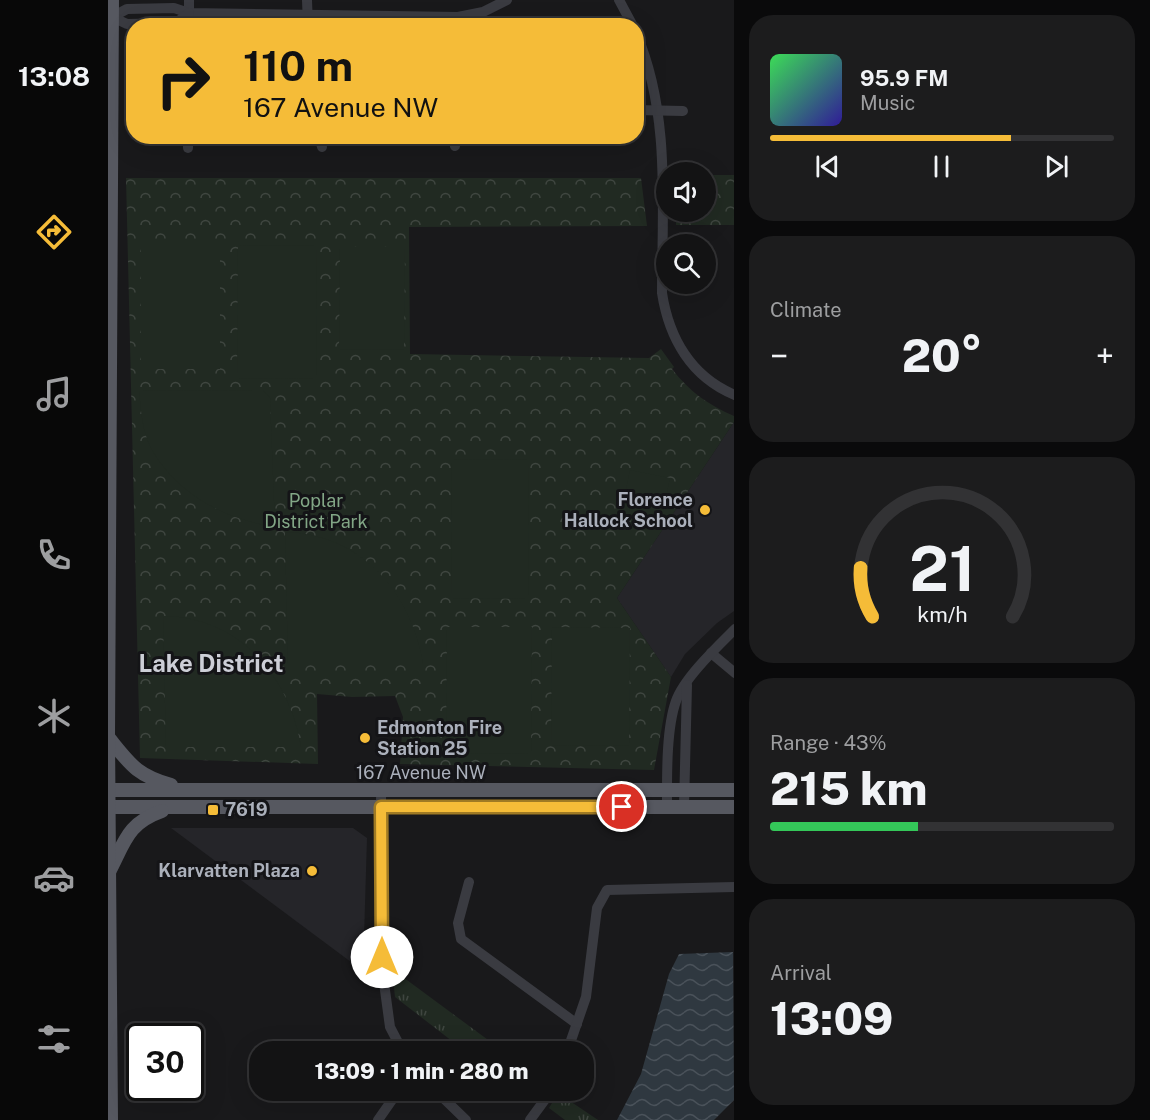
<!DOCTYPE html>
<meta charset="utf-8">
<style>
:root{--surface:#131314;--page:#1c1c1d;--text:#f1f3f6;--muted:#9d9ea0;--line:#323234;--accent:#f5bc38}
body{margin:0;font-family:"Public Sans",sans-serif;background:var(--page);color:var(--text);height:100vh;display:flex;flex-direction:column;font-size:22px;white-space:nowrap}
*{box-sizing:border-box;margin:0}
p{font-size:20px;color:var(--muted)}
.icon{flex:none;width:33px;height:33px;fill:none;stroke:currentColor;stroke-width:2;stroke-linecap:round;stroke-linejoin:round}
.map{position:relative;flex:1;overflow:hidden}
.panel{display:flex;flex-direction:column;gap:15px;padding:15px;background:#0a0a0b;width:416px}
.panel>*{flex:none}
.top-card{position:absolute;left:18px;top:18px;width:518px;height:126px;border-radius:24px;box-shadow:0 6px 24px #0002,0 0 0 2px var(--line);background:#f5bc38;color:#111;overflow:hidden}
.buttons{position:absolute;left:548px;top:162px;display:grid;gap:12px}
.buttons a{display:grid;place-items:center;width:60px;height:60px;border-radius:50%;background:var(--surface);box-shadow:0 6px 24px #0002,0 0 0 2px var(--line);font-size:30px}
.speed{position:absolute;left:18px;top:1023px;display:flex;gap:12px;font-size:30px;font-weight:700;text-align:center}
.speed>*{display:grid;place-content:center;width:78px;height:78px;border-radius:50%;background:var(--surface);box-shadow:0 6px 24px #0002,0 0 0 2px var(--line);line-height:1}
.speed .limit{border:3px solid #111;border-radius:9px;background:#fff;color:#111}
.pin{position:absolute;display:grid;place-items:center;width:51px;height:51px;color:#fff;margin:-26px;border:3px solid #fff;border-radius:50%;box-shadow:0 2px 6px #0007}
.me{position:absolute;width:66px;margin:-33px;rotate:0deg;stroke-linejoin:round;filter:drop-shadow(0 0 4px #0008)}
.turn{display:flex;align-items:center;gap:21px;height:126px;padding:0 18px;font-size:27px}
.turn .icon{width:78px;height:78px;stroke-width:2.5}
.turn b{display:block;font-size:42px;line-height:51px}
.big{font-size:45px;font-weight:800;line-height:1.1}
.panel .tile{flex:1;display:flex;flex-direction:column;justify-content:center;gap:9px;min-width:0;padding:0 21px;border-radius:24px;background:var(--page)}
.panel .dial{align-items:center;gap:0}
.dial svg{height:156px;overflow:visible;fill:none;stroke:var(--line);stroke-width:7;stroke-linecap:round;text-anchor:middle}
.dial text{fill:var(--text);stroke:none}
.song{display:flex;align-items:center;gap:18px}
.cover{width:72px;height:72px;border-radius:9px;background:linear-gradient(135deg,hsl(130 70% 55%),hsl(250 70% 35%))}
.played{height:6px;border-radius:3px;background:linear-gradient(90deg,var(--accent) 70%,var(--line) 70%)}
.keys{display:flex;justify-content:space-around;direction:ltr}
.heat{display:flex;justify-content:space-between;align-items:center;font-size:33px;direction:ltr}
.charge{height:9px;border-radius:4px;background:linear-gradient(90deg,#34c759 43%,var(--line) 0)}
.trip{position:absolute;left:141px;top:1041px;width:345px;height:60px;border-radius:24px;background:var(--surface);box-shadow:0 6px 24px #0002,0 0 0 2px var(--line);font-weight:800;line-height:60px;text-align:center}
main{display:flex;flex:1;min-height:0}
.tabs{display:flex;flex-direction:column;width:108px;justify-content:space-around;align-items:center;background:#080808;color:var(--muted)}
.tabs .icon{width:42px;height:42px}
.tabs .selected{color:var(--accent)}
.tabs b{font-size:27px;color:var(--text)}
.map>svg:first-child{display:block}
</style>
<main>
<nav class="tabs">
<b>13:08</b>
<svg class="icon selected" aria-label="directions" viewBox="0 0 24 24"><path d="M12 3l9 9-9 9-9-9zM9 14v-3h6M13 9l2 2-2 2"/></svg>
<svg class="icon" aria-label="music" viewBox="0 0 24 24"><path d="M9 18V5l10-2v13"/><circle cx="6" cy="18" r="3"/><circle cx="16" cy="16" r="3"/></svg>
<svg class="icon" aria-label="phone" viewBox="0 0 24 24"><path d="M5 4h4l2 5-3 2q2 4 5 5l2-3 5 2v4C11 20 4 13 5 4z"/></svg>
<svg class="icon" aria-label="climate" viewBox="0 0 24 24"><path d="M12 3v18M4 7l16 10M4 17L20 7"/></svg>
<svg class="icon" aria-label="car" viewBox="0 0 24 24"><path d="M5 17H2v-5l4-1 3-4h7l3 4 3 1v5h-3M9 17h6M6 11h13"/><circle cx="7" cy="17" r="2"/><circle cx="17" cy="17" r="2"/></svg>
<svg class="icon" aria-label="filters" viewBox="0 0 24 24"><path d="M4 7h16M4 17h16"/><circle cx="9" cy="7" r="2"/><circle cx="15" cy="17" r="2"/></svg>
</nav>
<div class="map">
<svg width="627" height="1120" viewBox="0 0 627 1120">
<defs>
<pattern id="grass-tufts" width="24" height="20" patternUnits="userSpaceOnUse" patternTransform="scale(1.5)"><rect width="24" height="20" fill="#212a22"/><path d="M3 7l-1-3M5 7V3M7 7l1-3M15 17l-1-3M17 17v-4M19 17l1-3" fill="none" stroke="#3f4640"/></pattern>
<pattern id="park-crowns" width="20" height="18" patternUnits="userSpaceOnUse" patternTransform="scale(1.5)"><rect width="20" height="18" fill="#212a22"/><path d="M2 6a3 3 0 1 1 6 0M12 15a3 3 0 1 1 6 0" fill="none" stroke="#3f4640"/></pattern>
<pattern id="water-waves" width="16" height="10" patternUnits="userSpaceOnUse" patternTransform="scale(1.5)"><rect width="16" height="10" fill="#2f3840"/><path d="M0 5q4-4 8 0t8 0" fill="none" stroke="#4a525a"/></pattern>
</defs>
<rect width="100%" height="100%" fill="#19191b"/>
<!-- built -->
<g fill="#252529">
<polygon points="626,422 626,611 609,623 577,654 563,677 509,598"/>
<polygon points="63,828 245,828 259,838 255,971"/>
</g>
<!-- grass -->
<g fill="url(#grass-tufts)">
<polygon points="284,969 395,1051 357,1051 287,997"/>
<polygon points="450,1093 490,1120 457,1120 441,1108"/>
</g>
<!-- park -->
<g fill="url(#park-crowns)">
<polygon points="597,175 626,175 626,225 568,225 568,212 597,212"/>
<path d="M18 178H533L539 226 301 227 302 354 541 358 553 349 566 367 564 369C581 391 600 405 626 416V422L509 598 563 677 546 770 292 764 295 717 287 696 244 697 209 694 210 764 32 758Z"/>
</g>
<!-- pitch -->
<g fill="#212a22">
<rect x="33" y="242" width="79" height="127"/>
<polygon points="130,245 209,246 208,379 129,378"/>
<polygon points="232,247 297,247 296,350 231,349"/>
<path d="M155 390 162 398 167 527C117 519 70 495 44 450 34 432 33 410 31 391Z"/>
<polygon points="344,459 421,460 420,599 343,598"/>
<polygon points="522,470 562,478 553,521 513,513"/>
<path d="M177 532C253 534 303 592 315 664H180Z"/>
<path d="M55 616C132 617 181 676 193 747H58Z"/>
<polygon points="339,627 424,627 423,754 338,753"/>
<polygon points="444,627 522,628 521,746 443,745"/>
</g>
<!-- water -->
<polygon fill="url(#water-waves)" points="625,952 626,1100 606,1120 509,1120 533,1074 561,974 571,954"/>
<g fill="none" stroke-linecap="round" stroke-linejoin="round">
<!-- minor -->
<g stroke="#3a3b41" stroke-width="10">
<polyline points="81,0 81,26"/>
<polyline points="199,0 200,26"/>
<polyline points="511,0 525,26"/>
<polyline points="4,17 19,9 66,8 81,13 350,17 375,12 399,0"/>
<polyline points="4,17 19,24 68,23 81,13"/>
<path d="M528 33C563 113 554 208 554 293 561 338 583 377 627 395"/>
<polyline points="528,110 575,111"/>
<polyline points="211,136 214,147"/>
<polyline points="344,136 347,146"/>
<polyline points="80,148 80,136"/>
<polyline points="603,653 627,673"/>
<polyline points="273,791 274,968 282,1027 295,1052"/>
<path d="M559 807C559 778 558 729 568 701 576 678 609 647 627 629"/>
<polyline points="576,807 579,685"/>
<polyline points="361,882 350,923 353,939 469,1024"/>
<polyline points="459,1052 478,997 489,908 499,890 627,887"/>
<polyline points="327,1090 358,1120"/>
<polyline points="270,1120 291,1090"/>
<polyline points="422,1120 444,1090"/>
</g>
<!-- major -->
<g stroke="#565860" stroke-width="14">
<path d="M0 737C22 764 28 775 63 785"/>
<polyline points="0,790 627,790"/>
<polyline points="0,807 627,807"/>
<path d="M2 870C17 841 20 823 54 811"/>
<polyline points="3,1120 0,737 4,0"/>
</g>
</g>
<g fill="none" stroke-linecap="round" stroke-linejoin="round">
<defs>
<polyline id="route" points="274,957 273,807 514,807"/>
</defs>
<!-- route casing -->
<use href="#route" stroke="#9f7a24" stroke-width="15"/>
<!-- route -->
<use href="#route" stroke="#f5bc38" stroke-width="10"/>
</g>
<!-- markers -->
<g fill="#f5bc38" stroke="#141417" stroke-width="2">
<circle cx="597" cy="510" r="6"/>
<circle cx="257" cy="738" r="6"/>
<rect x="99" y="804" width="12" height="12" rx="3"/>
<circle cx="204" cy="871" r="6"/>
</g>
<g text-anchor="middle" stroke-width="6" stroke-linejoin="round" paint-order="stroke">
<!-- poi labels -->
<g font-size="18" font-weight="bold" fill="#abb0bb" stroke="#141417" text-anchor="end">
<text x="585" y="506">Florence<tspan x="585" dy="21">Hallock School</tspan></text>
<text x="269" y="734" text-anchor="start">Edmonton Fire<tspan x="269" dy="21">Station 25</tspan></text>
<text x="117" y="816" text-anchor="start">7619</text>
<text x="192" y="877">Klarvatten Plaza</text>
</g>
<!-- park labels -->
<g font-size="18" fill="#82a686" stroke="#141417">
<text x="208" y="507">Poplar<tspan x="208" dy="21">District Park</tspan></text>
</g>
<!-- street labels -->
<g font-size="18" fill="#abb0bb" stroke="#141417">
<text x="313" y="779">167 Avenue NW</text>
</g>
<!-- district labels -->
<g font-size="24" font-weight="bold" fill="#cdcfd7" stroke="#141417">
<text x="103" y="672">Lake District</text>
</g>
</g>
</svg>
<div class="buttons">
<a><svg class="icon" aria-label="sound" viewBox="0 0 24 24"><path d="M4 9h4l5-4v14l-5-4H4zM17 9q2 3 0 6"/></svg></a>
<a><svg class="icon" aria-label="search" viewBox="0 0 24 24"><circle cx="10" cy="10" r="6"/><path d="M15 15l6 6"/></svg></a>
</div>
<div class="speed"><div class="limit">30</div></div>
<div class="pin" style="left:514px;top:807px;background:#d93025"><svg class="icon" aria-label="arrive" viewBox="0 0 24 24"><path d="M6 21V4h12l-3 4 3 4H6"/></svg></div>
<svg class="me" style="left:274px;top:957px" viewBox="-20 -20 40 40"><circle r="19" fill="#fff"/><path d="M0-13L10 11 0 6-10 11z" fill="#f5bc38"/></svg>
<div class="trip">13:09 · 1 min · 280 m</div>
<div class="top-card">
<div class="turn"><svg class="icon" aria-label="right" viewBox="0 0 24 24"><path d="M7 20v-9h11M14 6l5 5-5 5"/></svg><div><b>110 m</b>167 Avenue NW</div></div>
</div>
</div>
<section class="panel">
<div class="tile">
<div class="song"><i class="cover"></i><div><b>95.9 FM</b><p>Music</p></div></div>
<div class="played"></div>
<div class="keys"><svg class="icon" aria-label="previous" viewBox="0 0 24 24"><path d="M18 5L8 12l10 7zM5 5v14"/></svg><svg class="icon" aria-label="pause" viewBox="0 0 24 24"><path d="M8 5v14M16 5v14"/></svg><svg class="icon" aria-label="next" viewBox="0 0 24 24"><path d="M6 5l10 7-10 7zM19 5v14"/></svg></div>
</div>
<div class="tile"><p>Climate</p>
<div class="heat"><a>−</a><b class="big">20°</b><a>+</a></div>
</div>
<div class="tile dial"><svg viewBox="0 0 100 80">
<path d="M14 69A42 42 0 1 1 86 69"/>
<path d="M14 69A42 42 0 0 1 8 44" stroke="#f5bc38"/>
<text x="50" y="56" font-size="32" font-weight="700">21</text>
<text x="50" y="72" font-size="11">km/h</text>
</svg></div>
<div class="tile"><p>Range · 43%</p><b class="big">215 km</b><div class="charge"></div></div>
<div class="tile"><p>Arrival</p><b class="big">13:09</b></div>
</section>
</main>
